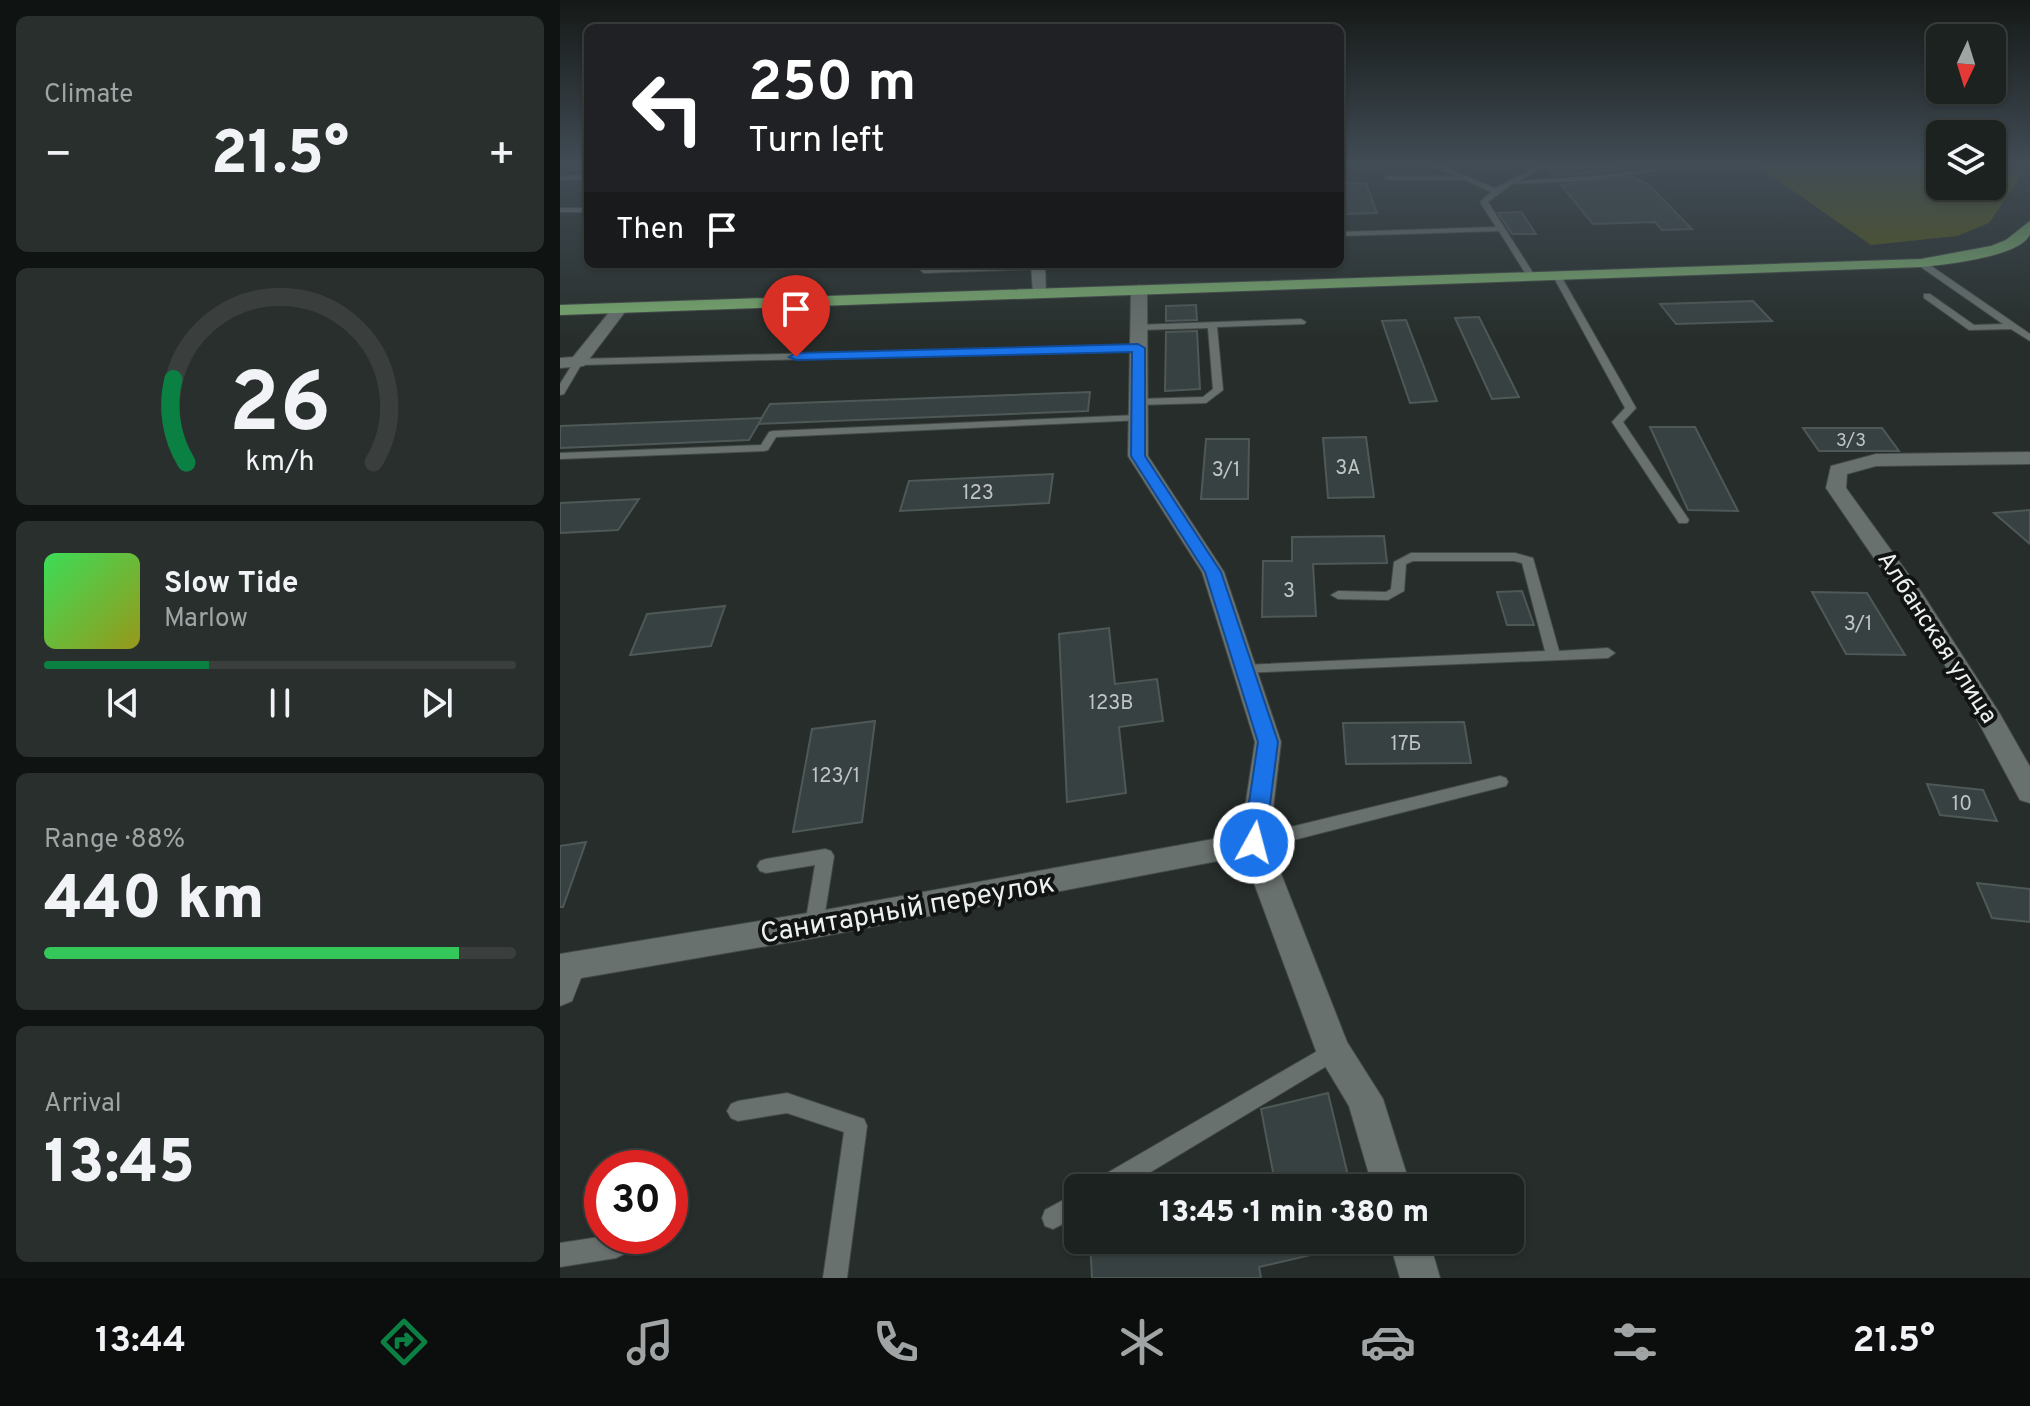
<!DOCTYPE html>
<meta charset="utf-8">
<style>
:root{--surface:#1c2220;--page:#292f2d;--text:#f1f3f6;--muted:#a0a4a5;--line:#3a3f3e;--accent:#0b8043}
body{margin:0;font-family:Overpass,sans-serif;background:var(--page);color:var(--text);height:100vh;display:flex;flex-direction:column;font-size:30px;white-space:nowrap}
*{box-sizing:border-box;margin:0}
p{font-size:26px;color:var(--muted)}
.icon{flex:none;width:44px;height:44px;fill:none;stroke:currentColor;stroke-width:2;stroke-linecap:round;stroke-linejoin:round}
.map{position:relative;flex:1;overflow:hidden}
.panel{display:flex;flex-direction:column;gap:16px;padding:16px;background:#0f1312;width:560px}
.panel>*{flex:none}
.hud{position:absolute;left:24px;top:24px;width:760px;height:244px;border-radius:12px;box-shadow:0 2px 6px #0004,0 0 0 2px var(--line);background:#202124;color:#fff;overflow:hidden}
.needle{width:52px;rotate:184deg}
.buttons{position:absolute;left:1366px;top:24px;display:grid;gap:16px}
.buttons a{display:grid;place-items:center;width:80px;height:80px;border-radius:12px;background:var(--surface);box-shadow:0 2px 6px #0004,0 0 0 2px var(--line);font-size:40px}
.speed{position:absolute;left:24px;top:1150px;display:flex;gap:16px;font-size:40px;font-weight:700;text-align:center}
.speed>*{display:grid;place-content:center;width:104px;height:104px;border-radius:50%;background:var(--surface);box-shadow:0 2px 6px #0004,0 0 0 2px var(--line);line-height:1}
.speed .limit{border:12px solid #d22;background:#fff;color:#111}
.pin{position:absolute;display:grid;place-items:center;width:68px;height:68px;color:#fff;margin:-82px -34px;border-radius:50% 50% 50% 0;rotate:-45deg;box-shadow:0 0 8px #0007}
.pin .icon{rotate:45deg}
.me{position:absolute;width:88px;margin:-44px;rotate:7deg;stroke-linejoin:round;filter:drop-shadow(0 0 6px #0008)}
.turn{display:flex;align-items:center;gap:28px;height:168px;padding:0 32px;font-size:36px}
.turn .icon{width:104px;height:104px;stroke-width:2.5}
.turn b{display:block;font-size:56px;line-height:68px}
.then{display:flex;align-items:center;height:76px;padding:0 32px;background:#0003;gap:16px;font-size:30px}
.big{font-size:60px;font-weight:800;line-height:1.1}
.panel .tile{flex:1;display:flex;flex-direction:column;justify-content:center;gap:12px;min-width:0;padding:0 28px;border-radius:12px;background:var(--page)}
.panel .dial{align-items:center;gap:0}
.dial svg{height:208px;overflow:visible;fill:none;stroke:var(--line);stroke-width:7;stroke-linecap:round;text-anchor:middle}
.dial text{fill:var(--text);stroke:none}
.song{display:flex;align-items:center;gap:24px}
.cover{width:96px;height:96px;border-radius:12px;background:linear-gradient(135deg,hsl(130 70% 55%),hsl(60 70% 35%))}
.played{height:8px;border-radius:4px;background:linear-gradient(90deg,var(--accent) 35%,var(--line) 35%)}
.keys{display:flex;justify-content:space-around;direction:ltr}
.heat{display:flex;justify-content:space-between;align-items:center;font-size:44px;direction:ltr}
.charge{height:12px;border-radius:6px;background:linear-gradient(90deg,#34c759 88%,var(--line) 0)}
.trip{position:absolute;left:504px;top:1174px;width:460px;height:80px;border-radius:12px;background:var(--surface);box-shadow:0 2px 6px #0004,0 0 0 2px var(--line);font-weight:800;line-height:80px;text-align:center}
.menu{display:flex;height:128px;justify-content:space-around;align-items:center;background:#0b0e0d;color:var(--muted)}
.menu .icon{width:56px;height:56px}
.menu .selected{color:var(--accent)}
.menu b{font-size:36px;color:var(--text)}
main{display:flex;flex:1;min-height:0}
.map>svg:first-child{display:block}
</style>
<main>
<section class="panel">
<div class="tile"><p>Climate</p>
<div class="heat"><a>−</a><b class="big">21.5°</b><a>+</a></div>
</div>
<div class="tile dial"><svg viewBox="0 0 100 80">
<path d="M14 69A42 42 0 1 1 86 69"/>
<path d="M14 69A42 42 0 0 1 9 37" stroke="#0b8043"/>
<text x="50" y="56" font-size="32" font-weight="700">26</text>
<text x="50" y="72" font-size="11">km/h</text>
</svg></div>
<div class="tile">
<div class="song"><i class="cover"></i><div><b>Slow Tide</b><p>Marlow</p></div></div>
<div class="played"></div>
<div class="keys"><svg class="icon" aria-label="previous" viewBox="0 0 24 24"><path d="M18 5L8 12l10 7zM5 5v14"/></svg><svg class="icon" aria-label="pause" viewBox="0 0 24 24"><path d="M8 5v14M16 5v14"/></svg><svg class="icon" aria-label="next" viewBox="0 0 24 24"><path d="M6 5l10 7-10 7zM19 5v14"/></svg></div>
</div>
<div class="tile"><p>Range · 88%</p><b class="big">440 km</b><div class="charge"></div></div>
<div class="tile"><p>Arrival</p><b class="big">13:45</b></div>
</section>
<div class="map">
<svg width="1470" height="1278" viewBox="0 0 1470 1278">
<rect width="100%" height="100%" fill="#262d2a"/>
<!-- green -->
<polygon fill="#555812" points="1194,164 1380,164 1380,186 1432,186 1432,168 1463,173 1429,223 1397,236 1311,245"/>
<!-- building -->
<g fill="#384141" stroke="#4e5857" stroke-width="2">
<polygon points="993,164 1050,164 1060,170 993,176 988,169"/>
<polygon points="1073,177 1089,185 1132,229 1102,230 1095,222 1033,224 1001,185"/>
<polygon points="780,183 806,183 817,213 784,214"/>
<polygon points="961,212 976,234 952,234 938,213"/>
<polygon points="1193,301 1212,321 1116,324 1100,304"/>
<polygon points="636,305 637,320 606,321 606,306"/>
<polygon points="919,317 959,397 932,399 895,318"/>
<polygon points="846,320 877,401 850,403 822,321"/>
<polygon points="637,331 640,389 605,391 606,332"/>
<polygon points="530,392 528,411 198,424 210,404"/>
<polygon points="202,418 189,440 0,448 0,426"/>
<polygon points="1090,427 1135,427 1178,511 1128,510"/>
<polygon points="1243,428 1322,428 1339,451 1259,451"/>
<polygon points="806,437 814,497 768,498 763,438"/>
<polygon points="646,439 689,439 688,499 641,499"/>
<polygon points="493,474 489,503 340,511 349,481"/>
<polygon points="79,499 58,530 0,533 0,503"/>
<polygon points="1470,510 1470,544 1434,513"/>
<polygon points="824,536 827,563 753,564 756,616 702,617 703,561 732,561 732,537"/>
<polygon points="962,591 974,625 947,625 937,592"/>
<polygon points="1252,592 1307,593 1345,655 1286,654"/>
<polygon points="165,606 151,646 70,655 87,614"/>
<polygon points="549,628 555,684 597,679 603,721 559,727 566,793 507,802 499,634"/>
<polygon points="315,721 302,822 233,832 252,729"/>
<polygon points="904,722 911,763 786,764 783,723"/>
<polygon points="1367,784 1423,790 1437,821 1380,815"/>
<polygon points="26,842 3,907 0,907 0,846"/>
<polygon points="1417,883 1470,889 1470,922 1432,918"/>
<polygon points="768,1093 791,1188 716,1188 701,1109"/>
<polygon points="530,1240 780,1240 781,1248 699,1267 701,1278 532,1278"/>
</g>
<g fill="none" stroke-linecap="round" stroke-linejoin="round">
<defs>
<g id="lane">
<polygon points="870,164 878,164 935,188 982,164 990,164 958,181 1036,176 1097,168 1101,170 1036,180 952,184 928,202 975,276 971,279 967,276 939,231 780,236 780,232 936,227 920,202 931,192 905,180 829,180 825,178 829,176 895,176"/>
<polygon points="28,175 28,179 0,180 0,176"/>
<rect x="0" y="208" width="28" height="4"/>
<polygon points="1358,261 1364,261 1470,334 1470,341 1451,329 1409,330 1364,298 1364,294 1370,294 1414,325 1443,324 1358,265"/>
<polygon points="478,264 482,267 481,269 364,273 360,270 364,267"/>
<polygon points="997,273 1001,276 1076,408 1063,422 1129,520 1127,523 1119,523 1052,422 1065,408 993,276"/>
<polygon points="741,319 746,322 744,324 657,327 663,390 646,403 578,405 573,402 578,399 643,397 653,389 648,328 578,330 575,329 575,325"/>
<polygon points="578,345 581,346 581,350 21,365 4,394 0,395 0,384 15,360 18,359"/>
<polygon points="578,415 582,416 582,420 216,437 208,450 204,451 0,459 0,453 201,445 209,432 213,431"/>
<polygon points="851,553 955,553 973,558 999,651 1048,648 1055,653 1048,658 679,673 677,670 684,665 985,651 962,563 954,561 853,561 846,564 844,591 828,600 778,599 771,595 778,591 826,592 831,589 834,562"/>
<polygon points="940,776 946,778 948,782 946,786 694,850 688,848 685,843 688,838 694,836"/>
<polygon points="265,849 271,851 274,856 263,925 260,930 254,933 248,930 245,925 255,865 206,873 200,871 197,866 200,861 206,859"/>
<polygon points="773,1042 780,1044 783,1051 780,1058 564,1188 532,1188 535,1180"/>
<polygon points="227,1093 304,1119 307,1126 287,1278 263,1278 284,1132 227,1113 178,1121 171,1118 167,1111 171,1104 178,1101"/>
<polygon points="518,1192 518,1216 493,1229 485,1226 482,1218 485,1210"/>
<polygon points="46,1236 64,1238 68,1246 64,1254 56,1258 0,1267 0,1243"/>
</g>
<g id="street">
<polygon points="471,264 485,264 486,297 476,297 473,294"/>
<polygon points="579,285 587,290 588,456 664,572 721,742 709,843 787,1042 823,1099 851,1188 813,1188 789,1106 756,1051 684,856 254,938 21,978 12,1001 0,1006 0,954 254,912 681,834 695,742 642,572 568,456 571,290"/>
<polygon points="60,303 68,308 24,366 0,368 0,358 13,357 55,305"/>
<polygon points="1470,452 1470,464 1316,466 1287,474 1286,488 1362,593 1440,714 1470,767 1470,803 1460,800 1414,714 1368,637 1266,488 1271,466 1316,454"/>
<polygon points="829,1240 869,1240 880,1278 840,1278"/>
</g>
<path id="highway" d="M1470 221C1470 225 1470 230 1470 234 1461 257 1383 265 1361 267L0 315V305L1361 259 1431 246 1446 240Z"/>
</defs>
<!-- lane casing -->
<use href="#lane" stroke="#444a47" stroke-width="2"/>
<!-- street casing -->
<use href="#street" stroke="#444a47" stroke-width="2"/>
<!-- highway casing -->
<use href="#highway" stroke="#444a47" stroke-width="2"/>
<!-- lane -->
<use href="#lane" fill="#69716e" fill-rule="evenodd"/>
<!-- street -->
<use href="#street" fill="#69716e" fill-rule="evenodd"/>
<!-- highway -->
<use href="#highway" fill="#7bad6f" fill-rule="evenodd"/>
</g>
<!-- sky -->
<linearGradient id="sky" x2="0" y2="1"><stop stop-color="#151917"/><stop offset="0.48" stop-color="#414c55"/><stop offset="1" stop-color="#414c55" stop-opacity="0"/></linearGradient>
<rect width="1470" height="343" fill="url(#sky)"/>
<!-- route -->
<polygon fill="#1a73e8" stroke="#114b97" stroke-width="2" points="578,344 585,348 585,456 661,572 718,742 705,843 702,849 694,852 687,849 683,843 698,742 645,572 571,456 572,352 236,360 229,357 236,353"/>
<g text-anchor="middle" stroke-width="8" stroke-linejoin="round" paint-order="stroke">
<!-- far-number labels -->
<g font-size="18" fill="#bfc5c4">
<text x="1291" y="446">3/3</text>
</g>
<!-- number labels -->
<g font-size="20" fill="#bfc5c4">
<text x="788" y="474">3А</text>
<text x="666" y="476">3/1</text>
<text x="418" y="499">123</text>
<text x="729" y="597">3</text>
<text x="1298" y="630">3/1</text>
<text x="551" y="709">123В</text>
<text x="846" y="750">17Б</text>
<text x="276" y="782">123/1</text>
<text x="1402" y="810">10</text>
</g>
<!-- street labels -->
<g font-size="24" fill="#ecf1ef" stroke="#111413">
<text transform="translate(1378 637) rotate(57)" y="8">Албанская улица</text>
</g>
<!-- near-street labels -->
<g font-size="28" fill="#ecf1ef" stroke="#111413">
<text transform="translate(347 907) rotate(-10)" y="10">Санитарный переулок</text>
</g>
</g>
</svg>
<div class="buttons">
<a><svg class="needle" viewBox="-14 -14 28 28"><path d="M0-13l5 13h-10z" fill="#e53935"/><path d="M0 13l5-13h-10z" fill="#a0a4a5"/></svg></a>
<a><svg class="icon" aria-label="layers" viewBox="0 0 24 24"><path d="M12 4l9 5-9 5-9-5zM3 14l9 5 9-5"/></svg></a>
</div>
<div class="speed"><div class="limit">30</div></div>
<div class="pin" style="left:236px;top:357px;background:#d93025"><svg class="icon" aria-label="arrive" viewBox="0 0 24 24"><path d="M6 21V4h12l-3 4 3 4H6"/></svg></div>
<svg class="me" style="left:694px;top:843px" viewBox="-20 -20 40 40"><circle r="17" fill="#1a73e8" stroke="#fff" stroke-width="3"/><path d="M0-11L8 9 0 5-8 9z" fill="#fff"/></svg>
<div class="trip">13:45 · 1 min · 380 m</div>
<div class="hud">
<div class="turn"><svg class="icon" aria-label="left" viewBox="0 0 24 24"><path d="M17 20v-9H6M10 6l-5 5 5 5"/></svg><div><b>250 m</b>Turn left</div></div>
<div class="then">Then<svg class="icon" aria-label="arrive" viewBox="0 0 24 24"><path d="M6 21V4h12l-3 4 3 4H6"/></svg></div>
</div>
</div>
</main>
<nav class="menu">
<b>13:44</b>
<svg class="icon selected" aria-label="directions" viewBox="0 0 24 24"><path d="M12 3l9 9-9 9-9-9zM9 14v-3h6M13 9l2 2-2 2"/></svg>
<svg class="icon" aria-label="music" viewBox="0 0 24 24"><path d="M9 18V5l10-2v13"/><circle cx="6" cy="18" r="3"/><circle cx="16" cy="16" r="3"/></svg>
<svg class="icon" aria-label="phone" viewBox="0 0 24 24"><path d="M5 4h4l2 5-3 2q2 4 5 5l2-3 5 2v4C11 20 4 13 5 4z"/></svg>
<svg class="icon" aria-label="climate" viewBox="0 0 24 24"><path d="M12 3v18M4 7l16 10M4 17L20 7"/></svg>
<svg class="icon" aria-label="car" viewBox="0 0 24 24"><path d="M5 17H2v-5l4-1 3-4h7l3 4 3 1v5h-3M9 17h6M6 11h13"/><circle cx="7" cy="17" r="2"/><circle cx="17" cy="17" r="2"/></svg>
<svg class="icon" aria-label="filters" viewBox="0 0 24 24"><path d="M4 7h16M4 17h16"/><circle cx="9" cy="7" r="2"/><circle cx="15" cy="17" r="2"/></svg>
<b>21.5°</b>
</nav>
